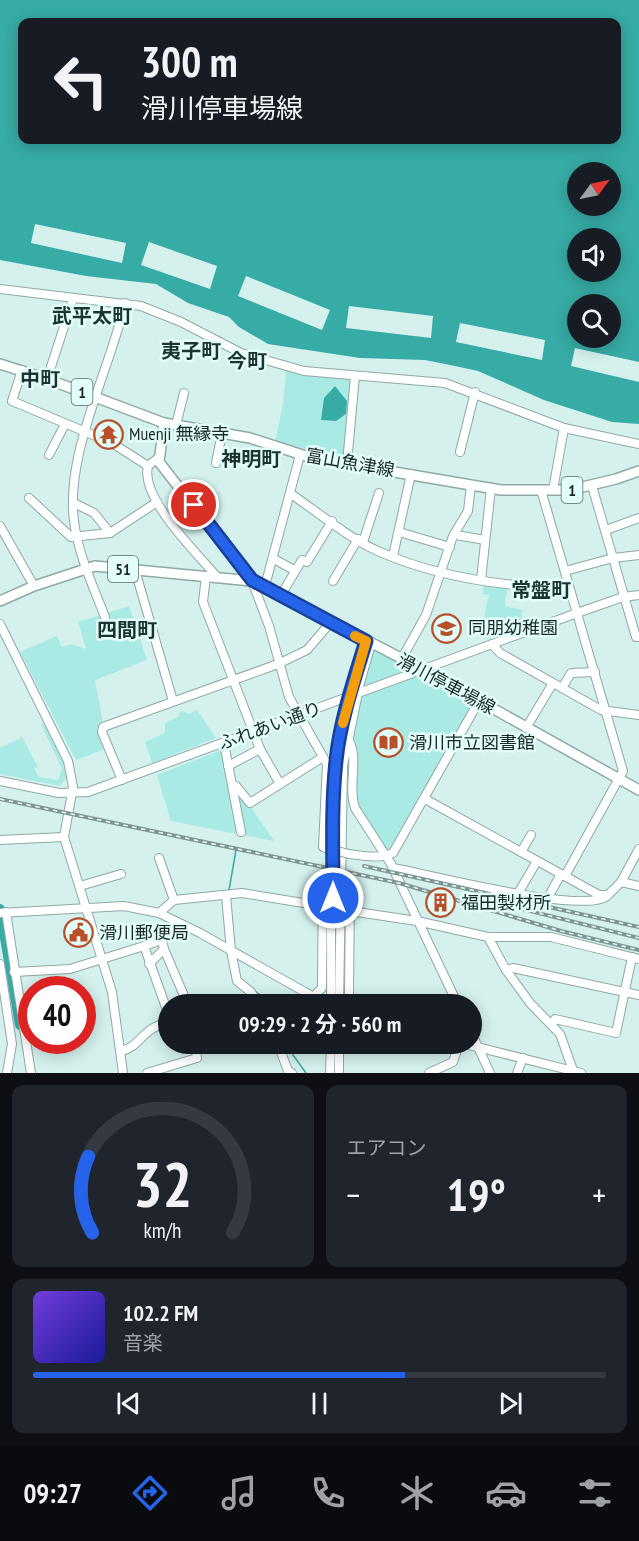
<!DOCTYPE html>
<html lang="ja">
<meta charset="utf-8">
<style>
:root{--surface:#171b24;--page:#20242c;--text:#f1f3f6;--muted:#9ea1a6;--line:#363941;--accent:#2563eb}
body{margin:0;font-family:"PT Sans Narrow","Noto Sans JP",sans-serif;background:var(--page);color:var(--text);height:100vh;display:flex;flex-direction:column;font-size:22px;white-space:nowrap}
*{box-sizing:border-box;margin:0}
p{font-size:20px;color:var(--muted)}
.icon{flex:none;width:33px;height:33px;fill:none;stroke:currentColor;stroke-width:2;stroke-linecap:round;stroke-linejoin:round}
.map{position:relative;height:1073px;overflow:hidden}
.details{display:flex;flex-direction:column;gap:12px;padding:12px;background:#0d0f14;flex:1}
.details>*{flex:none}
.top-card{position:absolute;left:18px;top:18px;width:603px;height:126px;border-radius:12px;box-shadow:0 3px 15px #0003;background:#171b24;color:var(--text);overflow:hidden}
.needle{width:39px;rotate:57deg}
.controls{position:absolute;left:567px;top:162px;display:grid;gap:12px}
.controls a{display:grid;place-items:center;width:54px;height:54px;border-radius:50%;background:var(--surface);box-shadow:0 3px 15px #0003;font-size:30px}
.speed{position:absolute;left:18px;top:976px;display:flex;gap:12px;font-size:30px;font-weight:700;text-align:center}
.speed>*{display:grid;place-content:center;width:78px;height:78px;border-radius:50%;background:var(--surface);box-shadow:0 3px 15px #0003;line-height:1}
.speed .limit{border:9px solid #d22;background:#fff;color:#111}
.pin{position:absolute;display:grid;place-items:center;width:51px;height:51px;color:#fff;margin:-26px;border:3px solid #fff;border-radius:50%;box-shadow:0 2px 6px #0007}
.me{position:absolute;width:66px;margin:-33px;rotate:0deg;stroke-linejoin:round;filter:drop-shadow(0 0 4px #0008)}
.turn{display:flex;align-items:center;gap:21px;height:126px;padding:0 24px;font-size:27px}
.turn .icon{width:78px;height:78px;stroke-width:2.5}
.turn b{display:block;font-size:42px;line-height:51px}
.big{font-size:45px;font-weight:700;line-height:1.1}
.details .tile{flex:1;display:flex;flex-direction:column;justify-content:center;gap:9px;min-width:0;padding:0 21px;border-radius:12px;background:var(--page)}
.details .dial{align-items:center;gap:0}
.dial svg{height:156px;overflow:visible;fill:none;stroke:var(--line);stroke-width:7;stroke-linecap:round;text-anchor:middle}
.dial text{fill:var(--text);stroke:none}
.song{display:flex;align-items:center;gap:18px}
.cover{width:72px;height:72px;border-radius:9px;background:linear-gradient(135deg,hsl(260 70% 55%),hsl(240 70% 35%))}
.played{height:6px;border-radius:3px;background:linear-gradient(90deg,var(--accent) 65%,var(--line) 65%)}
.keys{display:flex;justify-content:space-around;direction:ltr}
.heat{display:flex;justify-content:space-between;align-items:center;font-size:33px;direction:ltr}
.details .tiles{flex:1;display:grid;gap:12px;grid-template-columns:1fr 1fr}
.tile:last-child{grid-column:span 2}
.trip{position:absolute;left:158px;top:994px;width:324px;height:60px;border-radius:30px;background:var(--surface);box-shadow:0 3px 15px #0003;font-weight:700;line-height:60px;text-align:center}
.menu{display:flex;height:96px;justify-content:space-around;align-items:center;background:#090b0e;color:var(--muted)}
.menu .icon{width:42px;height:42px}
.menu .active{color:var(--accent)}
.menu b{font-size:27px;color:var(--text)}
.map>svg:first-child{display:block}
</style>
<div class="map">
<svg width="639" height="1073" viewBox="0 0 639 1073">
<rect width="100%" height="100%" fill="#d4f1ee"/>
<!-- green -->
<g fill="#aaeae5">
<polygon points="286,369 310,376 353,379 345,459 275,441 283,404"/>
<polygon points="484,582 508,585 505,606 522,610 521,627 486,639 482,624 489,595 482,594"/>
<polygon points="129,606 147,660 95,680 103,724 97,728 105,749 76,760 20,652 57,636 62,647 71,644 86,649 78,622"/>
<polygon points="371,644 479,701 398,846 386,856 355,808 348,739"/>
<polygon points="197,710 216,738 152,763 145,742 165,733 165,723 179,716 179,713 184,711 188,714"/>
<polygon points="45,722 65,763 66,778 60,786 0,774 0,748 22,737 38,767 34,769 39,777 58,780 62,769 41,724"/>
<polygon points="221,750 237,834 171,821 157,775"/>
<polygon points="234,789 242,794 274,841 243,835"/>
</g>
<!-- water -->
<g fill="#37aba5" fill-rule="evenodd">
<path d="M0 0H639V424L612 422 544 400 478 371 455 366 425 360 360 358 268 344 239 327 229 317 188 303 156 284 86 276 0 260ZM22 22H616V140H22ZM578 172H610V206H578ZM578 238H610V272H578ZM578 304H610V338H578Z"/>
<polygon points="335,386 347,401 346,414 336,421 321,420 324,398"/>
</g>
<!-- pier -->
<g fill="#d4f1ee">
<polygon points="35,224 126,243 122,263 31,243"/>
<polygon points="149,242 217,266 210,289 141,265"/>
<polygon points="246,276 330,310 322,330 238,296"/>
<polygon points="349,306 433,316 431,338 346,328"/>
<polygon points="460,323 545,340 542,360 456,342"/>
<polygon points="575,348 639,362 639,382 571,366"/>
</g>
<g fill="none" stroke-linecap="round" stroke-linejoin="round">
<!-- stream -->
<g stroke="#37aba5" stroke-width="1.5">
<polyline points="229,890 236,850"/>
<polyline points="255,991 273,1005"/>
<polyline points="291,1044 293,1055 306,1073"/>
</g>
<!-- river -->
<polyline stroke="#37aba5" stroke-width="10" points="0,909 20,1025"/>
<defs>
<g id="minor">
<polyline points="0,289 141,306 181,322 241,353 304,371 445,383 564,428 639,444"/>
<polyline points="22,370 12,401 112,443 148,466 158,458"/>
<polyline points="47,379 73,299"/>
<polyline points="176,425 184,393"/>
<polyline points="460,452 475,392"/>
<polyline points="49,455 65,424"/>
<polyline points="216,463 222,433"/>
<polyline points="347,463 355,376"/>
<path d="M148 466C140 499 198 554 217 577"/>
<polyline points="592,486 636,637 639,637"/>
<polyline points="541,490 623,771 565,876"/>
<polyline points="553,490 564,428"/>
<path d="M291 494C319 513 348 538 380 552 440 578 504 587 569 588"/>
<polyline points="29,498 71,537 110,533"/>
<polyline points="74,503 94,513 110,533 157,502"/>
<polyline points="0,526 34,586"/>
<polyline points="606,530 639,518"/>
<polyline points="399,532 450,547"/>
<polyline points="456,535 485,540"/>
<polyline points="363,542 379,493"/>
<polyline points="393,556 411,474"/>
<polyline points="274,559 294,570"/>
<polyline points="135,570 173,701"/>
<polyline points="565,571 613,558 639,555"/>
<polyline points="206,576 203,602 260,749 228,766"/>
<polyline points="481,580 491,488"/>
<polyline points="252,581 269,626 289,697 327,764 323,847 326,848"/>
<polyline points="333,581 358,539"/>
<polyline points="265,586 300,455"/>
<polyline points="281,595 302,560 307,562 332,521"/>
<path d="M105 617C93 586 78 554 74 521 65 453 110 370 125 303"/>
<polyline points="0,624 68,761 73,787 64,837 112,992 123,1073"/>
<polyline points="492,644 500,653 601,710 639,715"/>
<polyline points="401,660 426,615 453,536 468,511 471,485"/>
<polyline points="562,688 571,673 595,672"/>
<polyline points="526,728 553,683"/>
<path d="M348 739C360 758 347 786 355 808L391 864 458 1005"/>
<polyline points="224,743 232,785 236,786 250,803 280,784"/>
<polyline points="260,749 280,784 323,757"/>
<polyline points="122,780 102,732 103,727 278,664 307,650 331,622"/>
<polyline points="0,781 59,793 88,792 577,613 623,597 639,595"/>
<polyline points="232,785 241,832"/>
<polyline points="425,799 599,895 608,895 621,882 639,849"/>
<polyline points="0,840 64,837"/>
<polyline points="521,852 531,835"/>
<path d="M349 854C364 856 379 859 393 853L479 701"/>
<polyline points="159,858 174,900"/>
<path d="M393 868C428 874 583 915 607 896"/>
<polyline points="347,882 350,886 349,997 353,1005"/>
<polyline points="621,882 639,886"/>
<polyline points="80,886 121,874"/>
<polyline points="520,890 537,861"/>
<polyline points="551,892 561,874"/>
<polyline points="226,896 231,951 237,981 251,992 259,1005"/>
<polyline points="350,911 417,921 488,937 551,937 639,959"/>
<polyline points="6,912 31,1073"/>
<polyline points="0,913 124,906 159,913 200,933 328,1005"/>
<polyline points="159,913 174,900 242,893 322,906"/>
<polyline points="488,937 506,970 530,1003 560,1034 574,1073"/>
<polyline points="144,946 162,940 164,949 149,964"/>
<polyline points="164,949 188,1005"/>
<polyline points="0,964 12,1044 7,1073"/>
<polyline points="506,970 513,968 639,995"/>
<polyline points="14,972 70,969 144,946 168,1013"/>
<polyline points="313,997 322,988 323,880 326,877"/>
<path d="M331 1005C332 924 328 842 336 762 340 721 353 680 366 641"/>
<polyline points="339,1005 343,766 360,683 371,644"/>
<polyline points="552,1024 555,1019 616,1033 632,957"/>
<polyline points="471,1032 490,1073"/>
<polyline points="278,1044 288,1071 292,1073"/>
<polyline points="465,1044 581,1073"/>
<path d="M121 1051C141 1047 142 1027 168 1023"/>
<polyline points="147,1073 197,1058 195,1044"/>
<polyline points="330,1073 331,1044"/>
<polyline points="339,1073 339,1044"/>
<polyline points="429,1073 453,1062 459,1044"/>
<polyline points="517,1073 523,1058"/>
</g>
<g id="major">
<polyline points="0,364 47,379 164,423 250,438 312,458 471,485 501,490 570,490 616,479 639,471"/>
<polyline points="164,423 159,462 252,581"/>
<polyline points="0,601 34,586 95,566 252,581 424,670 639,790"/>
</g>
</defs>
<!-- minor casing -->
<use href="#minor" stroke="#8ea9a7" stroke-width="10"/>
<!-- major casing -->
<use href="#major" stroke="#8ea9a7" stroke-width="12"/>
<!-- minor -->
<use href="#minor" stroke="#fff" stroke-width="8"/>
<!-- major -->
<use href="#major" stroke="#fff" stroke-width="9"/>
<defs>
<g id="rail">
<polyline points="0,799 399,883 561,931 639,950"/>
<polyline points="364,866 490,894"/>
<polyline points="478,898 639,938"/>
<polyline points="531,903 639,927"/>
</g>
</defs>
<!-- rail casing -->
<use href="#rail" stroke="#809492" stroke-width="4"/>
<!-- rail -->
<use href="#rail" stroke="#e2fefb" stroke-width="1.5" stroke-dasharray="4.5" stroke-linecap="butt"/>
<defs>
<g id="minor-bridge">
<polyline points="326,848 349,854"/>
<polyline points="326,877 347,882"/>
</g>
</defs>
<!-- minor-bridge casing -->
<use href="#minor-bridge" stroke="#8ea9a7" stroke-width="10" stroke-linecap="butt"/>
<!-- minor-bridge -->
<use href="#minor-bridge" stroke="#fff" stroke-width="8"/>
</g>
<g fill="none" stroke-linecap="round" stroke-linejoin="round">
<defs>
<path id="route" d="M194 505 252 580 366 641C354 680 340 721 336 761 331 807 333 853 333 898"/>
</defs>
<!-- route casing -->
<use href="#route" stroke="#184099" stroke-width="15"/>
<!-- route -->
<use href="#route" stroke="#2563eb" stroke-width="10"/>
<!-- slow -->
<polyline stroke="#f59e0b" stroke-width="10" points="343,723 366,641 355,636"/>
</g>
<!-- icons -->
<defs>
<symbol id="temple-ring" viewBox="-11 -11 22 22"><circle r="9.5" fill="#e2fefb" stroke="#b8502a" stroke-width="1.5"/><path d="M0-6L5-2H3V0L6.5 2.5H4V6H1.5V3h-3V6H-4V2.5H-6.5L-3 0V-2H-5Z" fill="#b8502a"/></symbol>
<symbol id="school-ring" viewBox="-11 -11 22 22"><circle r="9.5" fill="#e2fefb" stroke="#b8502a" stroke-width="1.5"/><path d="M0-5L7-2L0 1L-7-2ZM-4 1L0 2.5L4 1V4Q0 6-4 4Z" fill="#b8502a"/></symbol>
<symbol id="library-ring" viewBox="-11 -11 22 22"><circle r="9.5" fill="#e2fefb" stroke="#b8502a" stroke-width="1.5"/><path d="M-6-4Q-3-5.5-.7-3.5V5Q-3 3-6 4ZM6-4Q3-5.5 .7-3.5V5Q3 3 6 4Z" fill="#b8502a"/></symbol>
<symbol id="building-ring" viewBox="-11 -11 22 22"><circle r="9.5" fill="#e2fefb" stroke="#b8502a" stroke-width="1.5"/><path d="M-4-6H4V6H1V3H-1V6H-4ZM-2.5-4.3h1.7v1.8h-1.7ZM.8-4.3h1.7v1.8H.8ZM-2.5-1h1.7V.8h-1.7ZM.8-1h1.7V.8H.8Z" fill="#b8502a"/></symbol>
<symbol id="civic-ring" viewBox="-11 -11 22 22"><circle r="9.5" fill="#e2fefb" stroke="#b8502a" stroke-width="1.5"/><path d="M-.6-6.5H3V-4.5H.6V-3L4-1V1h2V6H-6V1h2V-1L-.6-3ZM-1.2 2.5V6h2.4V2.5Z" fill="#b8502a"/></symbol>
</defs>
<g fill-rule="evenodd">
<use href="#temple-ring" x="92" y="418" width="33" height="33"/>
<use href="#school-ring" x="430" y="612" width="33" height="33"/>
<use href="#library-ring" x="372" y="726" width="33" height="33"/>
<use href="#building-ring" x="424" y="886" width="33" height="33"/>
<use href="#civic-ring" x="62" y="916" width="33" height="33"/>
</g>
<g text-anchor="middle" stroke-width="5" stroke-linejoin="round" paint-order="stroke">
<!-- shield labels -->
<g fill="#e2fefb" stroke="#576866" stroke-width="1.5">
<rect x="71.5" y="379" width="21" height="26" rx="4.5"/>
<rect x="561.5" y="477" width="21" height="26" rx="4.5"/>
<rect x="108" y="556" width="30" height="26" rx="4.5"/>
</g>
<g font-size="16" font-weight="bold" fill="#1c2726">
<text x="82" y="398">1</text>
<text x="572" y="496">1</text>
<text x="123" y="575">51</text>
</g>
<!-- poi labels -->
<g font-size="18" fill="#1c2726" stroke="#e2fefb" text-anchor="start">
<text x="129" y="440">Muenji 無縁寺</text>
<text x="468" y="634">同朋幼稚園</text>
<text x="409" y="749">滑川市立図書館</text>
<text x="461" y="909">福田製材所</text>
<text x="99" y="939">滑川郵便局</text>
</g>
<!-- street labels -->
<g font-size="18" fill="#1c2726" stroke="#e2fefb">
<text transform="translate(350 463) rotate(10)" y="6">富山魚津線</text>
<text transform="translate(446 684) rotate(28)" y="6">滑川停車場線</text>
<text transform="translate(270 726) rotate(-20)" y="6">ふれあい通り</text>
</g>
<!-- neighbourhood labels -->
<g font-size="20" font-weight="bold" fill="#1c3332" stroke="#e2fefb">
<text x="92" y="323">武平太町</text>
<text x="191" y="358">夷子町</text>
<text x="247" y="368">今町</text>
<text x="40" y="386">中町</text>
<text x="251" y="466">神明町</text>
<text x="541" y="597">常盤町</text>
<text x="127" y="637">四間町</text>
</g>
</g>
</svg>
<div class="controls">
<a><svg class="needle" viewBox="-14 -14 28 28"><path d="M0-13l5 13h-10z" fill="#e53935"/><path d="M0 13l5-13h-10z" fill="#9ea1a6"/></svg></a>
<a><svg class="icon" aria-label="sound" viewBox="0 0 24 24"><path d="M4 9h4l5-4v14l-5-4H4zM17 9q2 3 0 6"/></svg></a>
<a><svg class="icon" aria-label="search" viewBox="0 0 24 24"><circle cx="10" cy="10" r="6"/><path d="M15 15l6 6"/></svg></a>
</div>
<div class="speed"><div class="limit">40</div></div>
<div class="pin" style="left:194px;top:505px;background:#d93025"><svg class="icon" aria-label="arrive" viewBox="0 0 24 24"><path d="M6 21V4h12l-3 4 3 4H6"/></svg></div>
<svg class="me" style="left:333px;top:898px" viewBox="-20 -20 40 40"><circle r="17" fill="#2563eb" stroke="#fff" stroke-width="3"/><path d="M0-11L8 9 0 5-8 9z" fill="#fff"/></svg>
<div class="trip">09:29 · 2 分 · 560 m</div>
<div class="top-card">
<div class="turn"><svg class="icon" aria-label="left" viewBox="0 0 24 24"><path d="M17 20v-9H6M10 6l-5 5 5 5"/></svg><div><b>300 m</b>滑川停車場線</div></div>
</div>
</div>
<section class="details">
<div class="tiles">
<div class="tile dial"><svg viewBox="0 0 100 80">
<path d="M14 69A42 42 0 1 1 86 69"/>
<path d="M14 69A42 42 0 0 1 12 30" stroke="#2563eb"/>
<text x="50" y="56" font-size="32" font-weight="700">32</text>
<text x="50" y="72" font-size="11">km/h</text>
</svg></div>
<div class="tile"><p>エアコン</p>
<div class="heat"><a>−</a><b class="big">19°</b><a>+</a></div>
</div>
<div class="tile">
<div class="song"><i class="cover"></i><div><b>102.2 FM</b><p>音楽</p></div></div>
<div class="played"></div>
<div class="keys"><svg class="icon" aria-label="previous" viewBox="0 0 24 24"><path d="M18 5L8 12l10 7zM5 5v14"/></svg><svg class="icon" aria-label="pause" viewBox="0 0 24 24"><path d="M8 5v14M16 5v14"/></svg><svg class="icon" aria-label="next" viewBox="0 0 24 24"><path d="M6 5l10 7-10 7zM19 5v14"/></svg></div>
</div>
</div>
</section>
<nav class="menu">
<b>09:27</b>
<svg class="icon active" aria-label="directions" viewBox="0 0 24 24"><path d="M12 3l9 9-9 9-9-9zM9 14v-3h6M13 9l2 2-2 2"/></svg>
<svg class="icon" aria-label="music" viewBox="0 0 24 24"><path d="M9 18V5l10-2v13"/><circle cx="6" cy="18" r="3"/><circle cx="16" cy="16" r="3"/></svg>
<svg class="icon" aria-label="phone" viewBox="0 0 24 24"><path d="M5 4h4l2 5-3 2q2 4 5 5l2-3 5 2v4C11 20 4 13 5 4z"/></svg>
<svg class="icon" aria-label="climate" viewBox="0 0 24 24"><path d="M12 3v18M4 7l16 10M4 17L20 7"/></svg>
<svg class="icon" aria-label="car" viewBox="0 0 24 24"><path d="M5 17H2v-5l4-1 3-4h7l3 4 3 1v5h-3M9 17h6M6 11h13"/><circle cx="7" cy="17" r="2"/><circle cx="17" cy="17" r="2"/></svg>
<svg class="icon" aria-label="filters" viewBox="0 0 24 24"><path d="M4 7h16M4 17h16"/><circle cx="9" cy="7" r="2"/><circle cx="15" cy="17" r="2"/></svg>
</nav>
